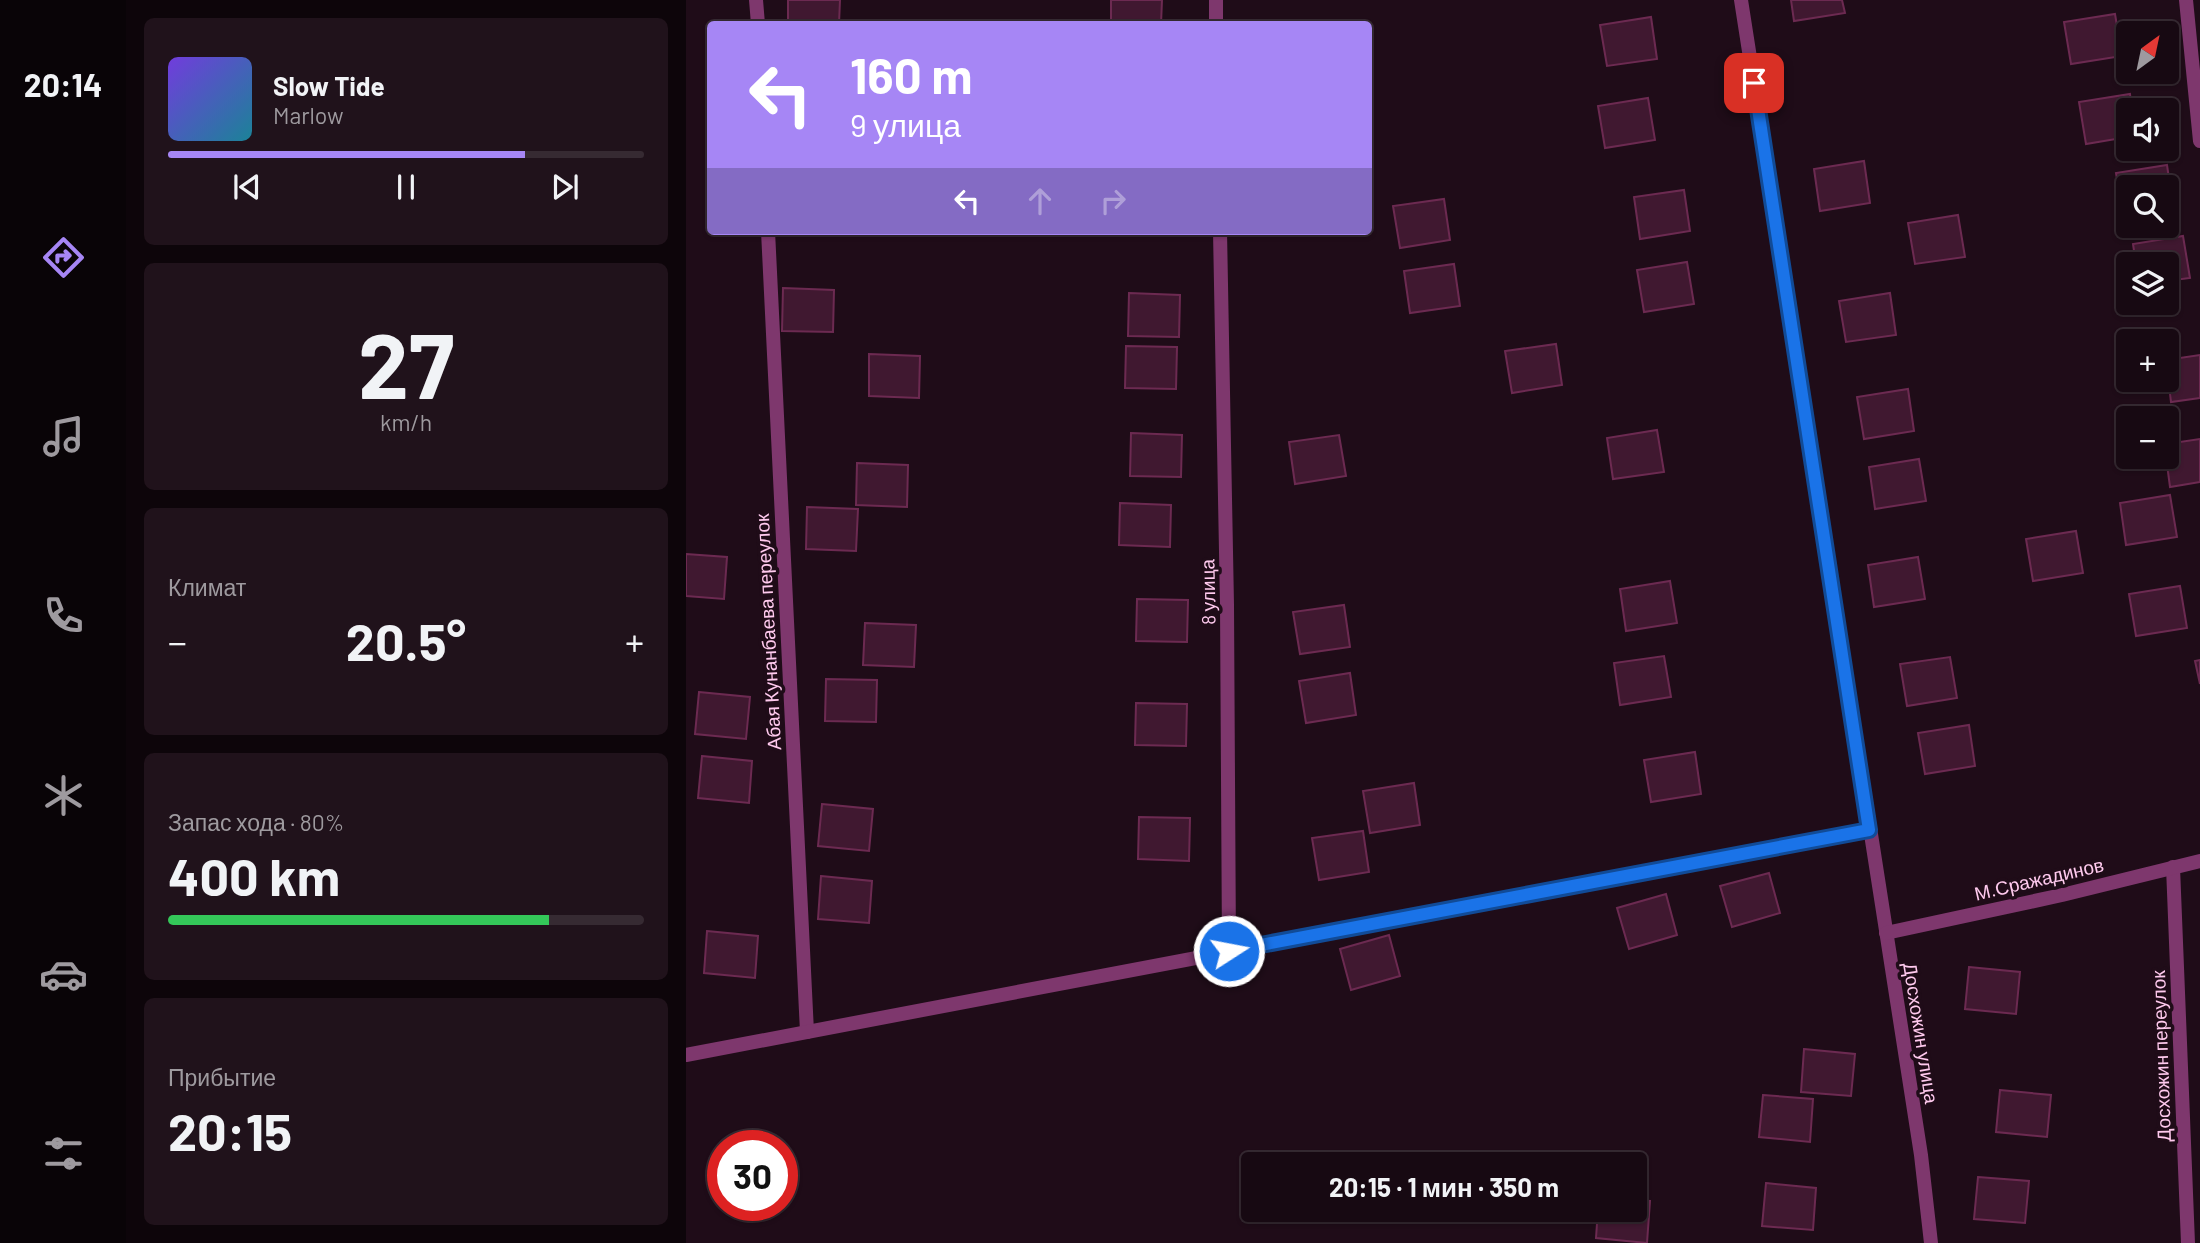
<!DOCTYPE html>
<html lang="ru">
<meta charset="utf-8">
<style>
:root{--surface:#170912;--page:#20121b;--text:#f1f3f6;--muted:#9e9a9f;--line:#362a32;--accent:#a686f5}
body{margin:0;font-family:Barlow,sans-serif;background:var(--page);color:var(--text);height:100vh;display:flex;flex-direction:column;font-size:26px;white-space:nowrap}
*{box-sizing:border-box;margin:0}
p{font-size:23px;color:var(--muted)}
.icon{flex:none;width:38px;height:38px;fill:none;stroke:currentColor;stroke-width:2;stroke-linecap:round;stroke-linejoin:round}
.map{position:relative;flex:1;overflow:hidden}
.side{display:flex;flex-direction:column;gap:18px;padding:18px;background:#0d050a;width:560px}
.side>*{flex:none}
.guide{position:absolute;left:21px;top:21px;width:665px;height:214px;border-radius:7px;box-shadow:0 2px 5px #0004,0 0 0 2px var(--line);background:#a686f5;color:#fff;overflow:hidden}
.needle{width:46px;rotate:33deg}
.controls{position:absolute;left:1430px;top:21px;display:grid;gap:14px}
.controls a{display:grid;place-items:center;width:63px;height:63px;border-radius:7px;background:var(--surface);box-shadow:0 2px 5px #0004,0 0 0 2px var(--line);font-size:35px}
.speed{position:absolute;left:21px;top:1130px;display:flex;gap:14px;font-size:35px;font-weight:700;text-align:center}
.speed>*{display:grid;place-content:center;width:91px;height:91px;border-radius:50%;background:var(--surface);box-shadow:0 2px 5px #0004,0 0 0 2px var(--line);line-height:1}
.speed .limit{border:10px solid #d22;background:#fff;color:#111}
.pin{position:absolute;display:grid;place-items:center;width:60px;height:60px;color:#fff;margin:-30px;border-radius:14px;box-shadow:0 4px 10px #0006}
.me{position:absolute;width:77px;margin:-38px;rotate:79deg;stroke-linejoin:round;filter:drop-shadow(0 0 5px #0008)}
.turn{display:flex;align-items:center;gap:24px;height:147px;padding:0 28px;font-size:32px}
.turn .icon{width:91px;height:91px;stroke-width:2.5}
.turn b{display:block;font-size:49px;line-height:60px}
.lanes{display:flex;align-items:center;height:66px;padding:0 28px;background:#0003;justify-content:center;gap:35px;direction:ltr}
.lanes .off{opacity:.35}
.big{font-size:52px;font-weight:700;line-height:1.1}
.side .tile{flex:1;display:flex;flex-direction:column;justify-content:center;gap:10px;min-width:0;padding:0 24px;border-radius:10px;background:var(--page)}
.side .dial{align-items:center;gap:0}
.dial b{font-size:91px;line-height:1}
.song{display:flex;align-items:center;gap:21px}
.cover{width:84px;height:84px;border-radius:10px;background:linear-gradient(135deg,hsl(260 70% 55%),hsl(190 70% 35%))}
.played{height:7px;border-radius:4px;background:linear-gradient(90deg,var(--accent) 75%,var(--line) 75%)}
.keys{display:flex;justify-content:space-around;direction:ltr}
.heat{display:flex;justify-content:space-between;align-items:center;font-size:38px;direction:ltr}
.charge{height:10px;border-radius:5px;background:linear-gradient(90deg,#34c759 80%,var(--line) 0)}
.trip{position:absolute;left:555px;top:1152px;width:406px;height:70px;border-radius:7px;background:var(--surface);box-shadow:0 2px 5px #0004,0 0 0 2px var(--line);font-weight:700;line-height:70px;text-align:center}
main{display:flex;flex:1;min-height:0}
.tab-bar{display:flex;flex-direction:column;width:126px;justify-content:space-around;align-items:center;background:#090407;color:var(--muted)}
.tab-bar .icon{width:49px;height:49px}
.tab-bar .active{color:var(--accent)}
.tab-bar b{font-size:32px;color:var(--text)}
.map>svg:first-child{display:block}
</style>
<main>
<nav class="tab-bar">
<b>20:14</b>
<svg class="icon active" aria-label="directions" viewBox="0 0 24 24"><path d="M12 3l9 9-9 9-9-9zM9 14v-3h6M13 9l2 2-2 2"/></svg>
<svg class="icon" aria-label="music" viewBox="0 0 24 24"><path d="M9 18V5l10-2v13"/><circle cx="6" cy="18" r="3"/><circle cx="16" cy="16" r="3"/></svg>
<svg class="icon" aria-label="phone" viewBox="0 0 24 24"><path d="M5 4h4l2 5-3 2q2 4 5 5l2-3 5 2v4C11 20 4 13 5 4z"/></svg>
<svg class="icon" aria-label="climate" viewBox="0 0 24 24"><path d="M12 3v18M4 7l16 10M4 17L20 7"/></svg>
<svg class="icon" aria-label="car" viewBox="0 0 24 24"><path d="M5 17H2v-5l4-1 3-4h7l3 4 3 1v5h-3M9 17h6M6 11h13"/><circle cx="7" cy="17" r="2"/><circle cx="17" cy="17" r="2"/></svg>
<svg class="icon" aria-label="filters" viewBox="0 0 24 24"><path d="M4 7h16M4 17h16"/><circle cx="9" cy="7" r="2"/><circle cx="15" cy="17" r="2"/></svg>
</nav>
<section class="side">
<div class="tile">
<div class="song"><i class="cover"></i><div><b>Slow Tide</b><p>Marlow</p></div></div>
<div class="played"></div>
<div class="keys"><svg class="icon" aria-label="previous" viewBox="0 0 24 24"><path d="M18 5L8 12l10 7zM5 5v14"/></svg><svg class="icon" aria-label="pause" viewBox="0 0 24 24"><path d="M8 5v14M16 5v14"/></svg><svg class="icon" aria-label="next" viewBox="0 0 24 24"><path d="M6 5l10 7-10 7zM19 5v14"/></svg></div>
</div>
<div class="tile dial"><b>27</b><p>km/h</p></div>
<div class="tile"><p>Климат</p>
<div class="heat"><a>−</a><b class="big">20.5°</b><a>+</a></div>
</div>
<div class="tile"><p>Запас хода · 80%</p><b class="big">400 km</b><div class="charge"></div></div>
<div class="tile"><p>Прибытие</p><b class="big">20:15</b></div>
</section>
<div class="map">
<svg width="1514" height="1243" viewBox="0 0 1514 1243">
<rect width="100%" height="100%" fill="#1f0c18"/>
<!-- building -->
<g fill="#401830" stroke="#6c2a51" stroke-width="2">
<polygon points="102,0 154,0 153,24 102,24"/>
<polygon points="425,0 476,0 475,24 425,24"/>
<polygon points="1105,0 1156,0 1159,13 1108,21"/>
<polygon points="1429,14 1436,56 1385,64 1378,22"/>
<polygon points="965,17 971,59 921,66 914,25"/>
<polygon points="1444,94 1446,110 1442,110 1442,137 1400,144 1393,102"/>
<polygon points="962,98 969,140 919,148 912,106"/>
<polygon points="1178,161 1184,203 1134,211 1128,169"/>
<polygon points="1481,165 1487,206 1480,207 1480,187 1442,187 1442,214 1437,214 1430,173"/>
<polygon points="998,190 1004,231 954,239 948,197"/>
<polygon points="758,199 764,240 714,248 707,206"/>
<polygon points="1272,215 1279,257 1229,264 1222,223"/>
<polygon points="424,231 475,231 475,234 424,233"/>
<polygon points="1497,236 1504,278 1480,281 1480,264 1450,264 1447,244"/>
<polygon points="1001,262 1008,304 958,312 951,270"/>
<polygon points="768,264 774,306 724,313 718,271"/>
<polygon points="97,288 148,290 147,332 96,331"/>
<polygon points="443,293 494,295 493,337 442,336"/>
<polygon points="1204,293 1210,335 1160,342 1153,301"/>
<polygon points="870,344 876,385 826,393 819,351"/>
<polygon points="440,346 491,347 490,389 439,388"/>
<polygon points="183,354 234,356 233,398 183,396"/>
<polygon points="1514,355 1514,398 1485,402 1480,360"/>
<polygon points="1222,389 1228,431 1178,439 1171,397"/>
<polygon points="971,430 978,472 927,479 921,438"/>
<polygon points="445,433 496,435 495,477 444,476"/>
<polygon points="653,435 660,476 609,484 603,442"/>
<polygon points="1514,439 1514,482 1484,487 1480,457 1480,444"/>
<polygon points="1233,459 1240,501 1189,509 1183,467"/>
<polygon points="171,463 222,465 221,507 170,505"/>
<polygon points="1484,495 1491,537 1440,545 1434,503"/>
<polygon points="434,503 485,505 484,547 433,545"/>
<polygon points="121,507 172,509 170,551 120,549"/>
<polygon points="1390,531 1397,573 1347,581 1340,539"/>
<polygon points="0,554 41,557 38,599 0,596"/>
<polygon points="1232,557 1239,599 1188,607 1182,565"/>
<polygon points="984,581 991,623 940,631 934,589"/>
<polygon points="1494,586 1501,628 1450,636 1443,594"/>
<polygon points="451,599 502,600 501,642 450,641"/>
<polygon points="658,605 664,647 614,654 607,612"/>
<polygon points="179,623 230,625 228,667 177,665"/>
<polygon points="978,656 985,697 934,705 928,663"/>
<polygon points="1264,657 1271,698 1221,706 1214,664"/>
<polygon points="1514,660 1514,684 1509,661"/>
<polygon points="664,673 670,715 620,723 613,681"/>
<polygon points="140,679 191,680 190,722 139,721"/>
<polygon points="13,692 64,697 60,739 9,734"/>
<polygon points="450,703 501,704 500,746 449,745"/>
<polygon points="1283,725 1289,766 1239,774 1232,733"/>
<polygon points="1009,752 1015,794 965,802 958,760"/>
<polygon points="16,756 66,761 63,803 12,798"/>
<polygon points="728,783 734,825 684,833 677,791"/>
<polygon points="136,804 187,809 183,851 132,846"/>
<polygon points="453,817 504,818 503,861 452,859"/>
<polygon points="677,831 683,872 633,880 626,838"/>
<polygon points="1083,873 1094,913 1046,927 1034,886"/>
<polygon points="135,876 186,881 183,923 132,919"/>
<polygon points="980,894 991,935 943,949 931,908"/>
<polygon points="21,931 72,936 69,978 18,973"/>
<polygon points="703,935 714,976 665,990 654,949"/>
<polygon points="1283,967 1334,972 1330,1014 1279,1009"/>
<polygon points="1118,1049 1169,1054 1165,1096 1115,1092"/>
<polygon points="1314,1090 1365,1095 1361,1137 1310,1132"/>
<polygon points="1077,1095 1127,1099 1124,1142 1073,1137"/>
<polygon points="682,1161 714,1164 682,1164"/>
<polygon points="1292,1177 1343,1181 1339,1223 1288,1219"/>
<polygon points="1080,1183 1130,1188 1127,1230 1076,1226"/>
<polygon points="948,1200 964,1201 961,1243 910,1238 912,1209 948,1209"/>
</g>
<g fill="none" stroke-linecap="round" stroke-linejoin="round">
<!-- street -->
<g stroke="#7e376d" stroke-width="14">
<polyline points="70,0 72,24"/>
<polyline points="530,0 530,24"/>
<polyline points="1055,0 1235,1155 1245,1243"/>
<polyline points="1500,0 1514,141"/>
<polyline points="82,231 121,1032"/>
<polyline points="534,231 541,605 543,952"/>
<polyline points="1487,867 1502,1243"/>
<polyline points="1200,933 1376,895 1514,861"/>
<polyline points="0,1055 1183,830"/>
</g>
</g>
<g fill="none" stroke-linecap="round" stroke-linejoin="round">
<defs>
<polyline id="route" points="543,951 1183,830 1068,83"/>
</defs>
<!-- route casing -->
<use href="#route" stroke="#114b97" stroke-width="18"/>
<!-- route -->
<use href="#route" stroke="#1a73e8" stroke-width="12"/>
</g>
<g text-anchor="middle" stroke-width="7" stroke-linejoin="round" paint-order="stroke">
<!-- street labels -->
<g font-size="19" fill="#ffcaee" stroke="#1f0c18">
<text transform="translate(522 592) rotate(-91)" y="7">8 улица</text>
<text transform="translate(82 632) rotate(-93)" y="7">Абая Кунанбаева переулок</text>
<text transform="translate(1353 879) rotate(-13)" y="7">М.Сражадинов</text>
<text transform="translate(1235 1033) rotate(81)" y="7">Досхожин улица</text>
<text transform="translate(1475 1056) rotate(-92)" y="7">Досхожин переулок</text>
</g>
</g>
</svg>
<div class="controls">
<a><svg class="needle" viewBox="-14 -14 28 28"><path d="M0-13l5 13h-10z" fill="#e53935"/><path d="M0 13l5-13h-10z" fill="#9e9a9f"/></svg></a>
<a><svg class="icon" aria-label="sound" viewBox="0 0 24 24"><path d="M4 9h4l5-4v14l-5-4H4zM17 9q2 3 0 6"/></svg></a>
<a><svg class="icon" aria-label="search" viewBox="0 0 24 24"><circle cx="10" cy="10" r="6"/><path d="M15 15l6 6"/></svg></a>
<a><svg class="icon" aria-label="layers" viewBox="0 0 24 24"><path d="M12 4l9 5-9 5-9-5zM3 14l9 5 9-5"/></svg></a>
<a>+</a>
<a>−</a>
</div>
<div class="speed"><div class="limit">30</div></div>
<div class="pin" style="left:1068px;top:83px;background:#d93025"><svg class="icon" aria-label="arrive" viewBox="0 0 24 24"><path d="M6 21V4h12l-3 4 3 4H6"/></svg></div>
<svg class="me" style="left:543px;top:951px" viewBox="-20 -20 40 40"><circle r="17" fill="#1a73e8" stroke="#fff" stroke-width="3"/><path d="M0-11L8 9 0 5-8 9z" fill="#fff"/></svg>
<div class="trip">20:15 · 1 мин · 350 m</div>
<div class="guide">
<div class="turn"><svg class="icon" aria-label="left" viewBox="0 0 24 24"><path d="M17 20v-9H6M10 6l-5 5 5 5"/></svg><div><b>160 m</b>9 улица</div></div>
<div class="lanes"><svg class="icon" aria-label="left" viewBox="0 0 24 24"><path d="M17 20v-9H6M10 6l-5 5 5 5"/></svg><svg class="icon off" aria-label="ahead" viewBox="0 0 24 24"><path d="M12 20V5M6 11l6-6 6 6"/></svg><svg class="icon off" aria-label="right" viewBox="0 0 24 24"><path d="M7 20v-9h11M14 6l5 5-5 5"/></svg></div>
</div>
</div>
</main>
